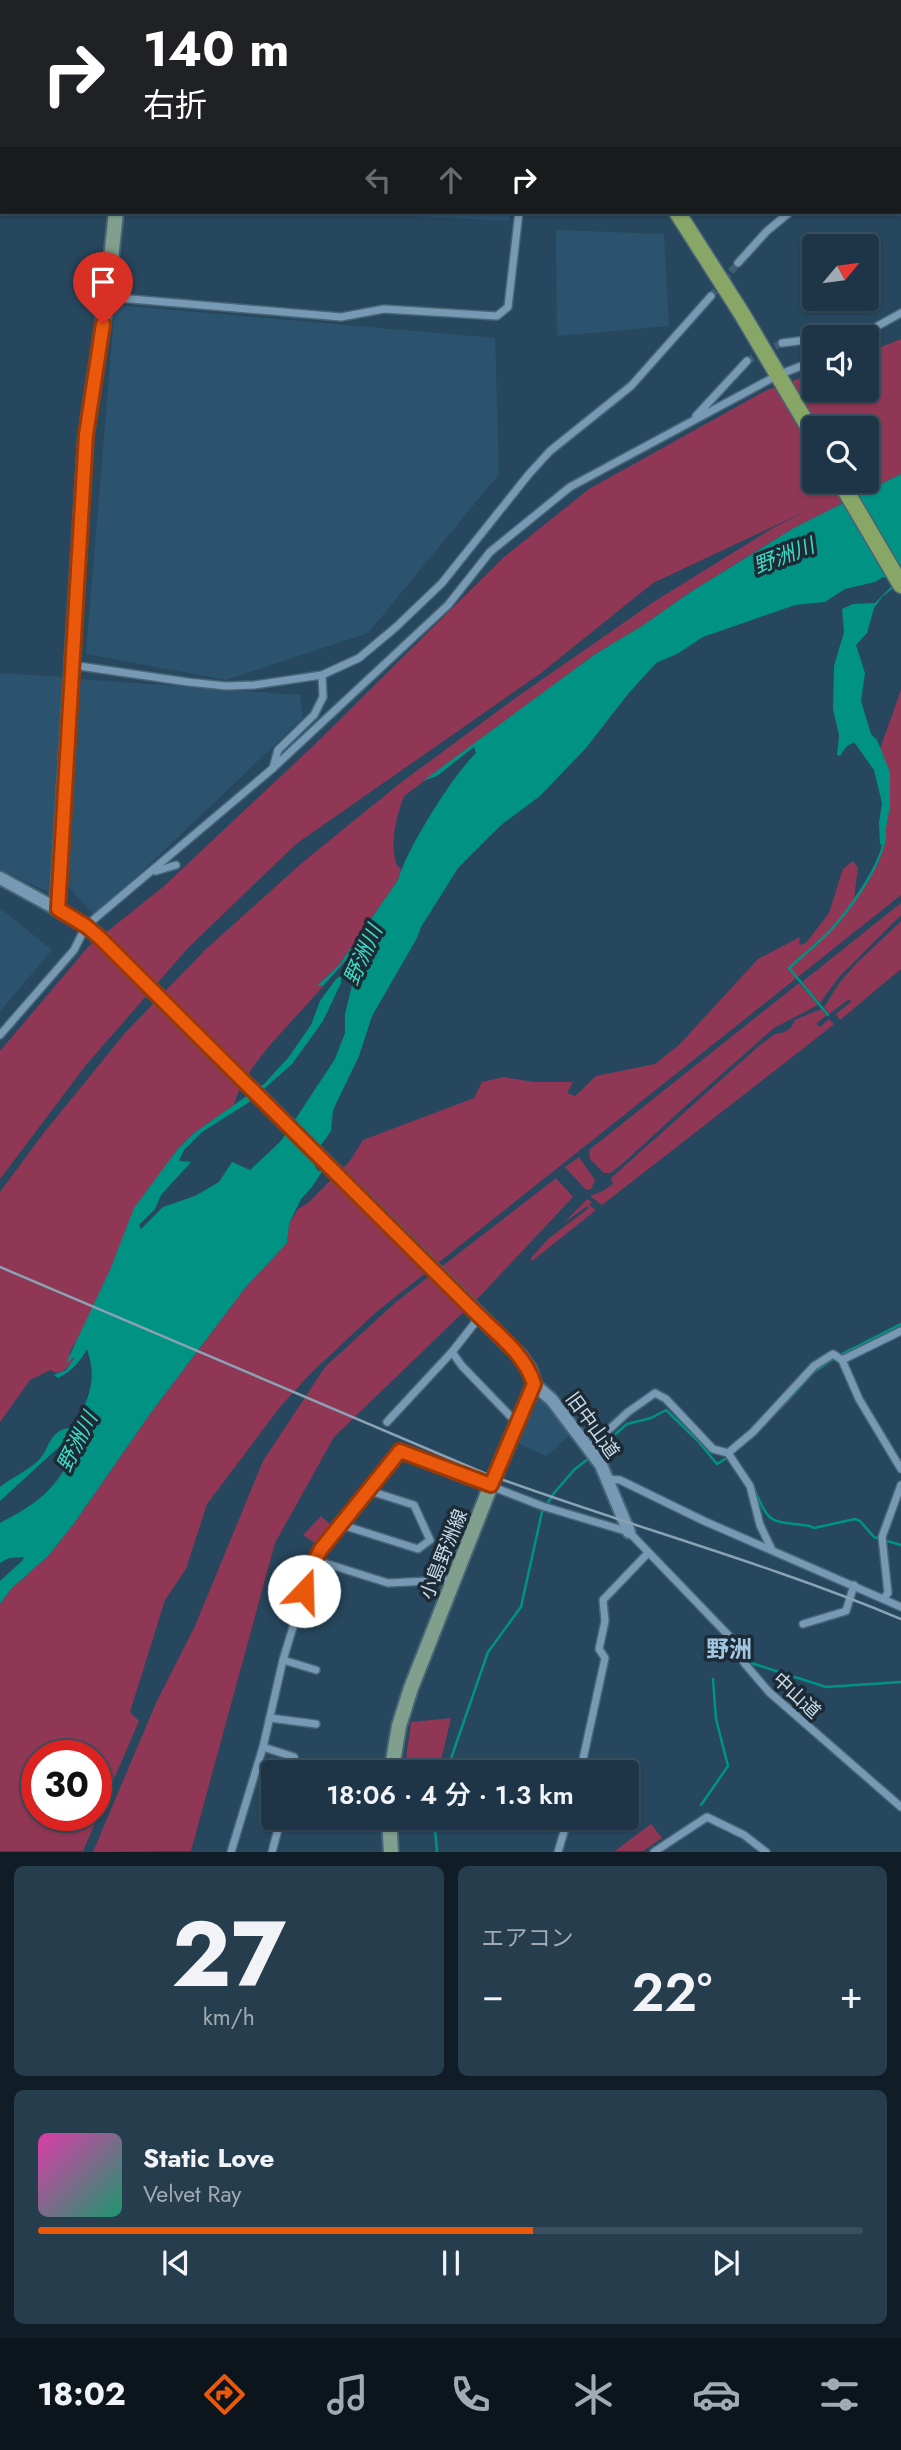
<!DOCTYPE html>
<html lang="ja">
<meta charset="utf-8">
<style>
:root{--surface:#1d3546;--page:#253d4d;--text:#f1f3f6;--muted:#a0abb3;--line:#3b505f;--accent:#ea580c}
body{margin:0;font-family:Jost,"Noto Sans JP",sans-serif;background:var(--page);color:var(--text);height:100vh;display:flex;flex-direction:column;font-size:26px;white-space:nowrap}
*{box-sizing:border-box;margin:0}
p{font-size:23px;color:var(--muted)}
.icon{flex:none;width:38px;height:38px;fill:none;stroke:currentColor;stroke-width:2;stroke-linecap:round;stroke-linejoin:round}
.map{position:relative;height:1852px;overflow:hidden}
.panel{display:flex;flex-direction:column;gap:14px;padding:14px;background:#101d26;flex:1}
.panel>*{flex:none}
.banner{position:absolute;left:0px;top:0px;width:901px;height:214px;box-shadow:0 2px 5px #0004,0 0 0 2px var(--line);background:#202124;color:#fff;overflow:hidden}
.needle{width:46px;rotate:61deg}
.tools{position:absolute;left:802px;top:234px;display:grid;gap:14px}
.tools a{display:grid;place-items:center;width:77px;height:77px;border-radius:7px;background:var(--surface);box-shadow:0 2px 5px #0004,0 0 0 2px var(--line);font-size:35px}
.speed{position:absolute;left:21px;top:1740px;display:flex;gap:14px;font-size:35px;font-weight:700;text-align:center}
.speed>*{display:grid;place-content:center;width:91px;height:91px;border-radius:50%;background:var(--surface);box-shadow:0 2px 5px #0004,0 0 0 2px var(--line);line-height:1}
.speed .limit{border:10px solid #d22;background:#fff;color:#111}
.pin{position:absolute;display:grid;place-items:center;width:60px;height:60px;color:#fff;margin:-72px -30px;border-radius:50% 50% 50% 0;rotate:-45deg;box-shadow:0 0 7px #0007}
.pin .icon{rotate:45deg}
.me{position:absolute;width:77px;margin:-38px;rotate:21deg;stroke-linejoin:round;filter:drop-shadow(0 0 5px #0008)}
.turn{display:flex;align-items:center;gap:24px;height:147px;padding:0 28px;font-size:32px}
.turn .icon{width:91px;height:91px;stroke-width:2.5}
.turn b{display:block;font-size:49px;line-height:60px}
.lanes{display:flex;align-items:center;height:66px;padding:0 28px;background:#0003;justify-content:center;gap:35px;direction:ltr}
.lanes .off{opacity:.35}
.big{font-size:52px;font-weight:600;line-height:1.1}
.panel .tile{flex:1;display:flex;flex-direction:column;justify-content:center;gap:10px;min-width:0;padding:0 24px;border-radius:10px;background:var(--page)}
.panel .dial{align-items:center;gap:0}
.dial b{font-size:91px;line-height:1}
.song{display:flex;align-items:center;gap:21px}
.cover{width:84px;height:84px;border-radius:10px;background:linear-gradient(135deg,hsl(320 70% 55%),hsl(160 70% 35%))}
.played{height:7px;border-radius:4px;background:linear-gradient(90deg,var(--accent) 60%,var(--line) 60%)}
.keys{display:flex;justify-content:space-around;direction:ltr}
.heat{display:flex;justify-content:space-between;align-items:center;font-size:38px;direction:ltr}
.panel .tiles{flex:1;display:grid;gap:14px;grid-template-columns:1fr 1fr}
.tile:last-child{grid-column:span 2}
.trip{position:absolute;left:261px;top:1760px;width:378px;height:70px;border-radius:7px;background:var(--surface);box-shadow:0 2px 5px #0004,0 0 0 2px var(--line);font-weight:600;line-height:70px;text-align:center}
.dock{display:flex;height:112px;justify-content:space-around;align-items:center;background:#0c151c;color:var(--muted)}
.dock .icon{width:49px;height:49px}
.dock .active{color:var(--accent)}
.dock b{font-size:32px;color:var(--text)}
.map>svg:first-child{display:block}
</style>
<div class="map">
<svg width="901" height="1852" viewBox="0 0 901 1852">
<rect width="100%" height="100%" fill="#27475e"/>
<!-- built -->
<g fill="#2c536e">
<polygon points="335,212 510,212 509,221"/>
<polygon points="556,230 664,234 669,326 557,336"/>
<polygon points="115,305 495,338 499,474 368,633 226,680 86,654"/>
<polygon points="0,673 64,677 52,894 0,869"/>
<polygon points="80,679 300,695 303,718 95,916 67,885"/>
<polygon points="0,908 52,950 0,1011"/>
<polygon points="535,1400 542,1400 570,1435 546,1456 518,1443"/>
</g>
<!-- green -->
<g fill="#8f3755" fill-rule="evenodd">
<path d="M901 339V474L792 529 689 593 645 624 594 655 404 796C396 819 389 842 397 866L401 868 398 880 339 965 318 985 323 986C298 1017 242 1067 234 1105L194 1133 177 1150 157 1179 110 1270 83 1330 69 1353 73 1356 76 1354C71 1364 68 1370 57 1373L50 1370 30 1380 0 1422V1192L43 1134 125 1033 206 949 303 862 399 784 514 699 655 601 773 528 808 510 653 583 541 673 296 844 188 948 86 1065 0 1179V1051L89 946 163 887 312 747 504 557 589 489 765 391 814 373V390H866V353ZM814 429H866V481H814Z"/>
<path d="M901 690V895L375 1313 311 1373 280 1407 207 1504 186 1569 165 1600 130 1712 139 1721 83 1851H0V1604L11 1589 49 1555 75 1522 150 1414 245 1288 287 1243 289 1224 298 1209 308 1203 350 1161 363 1140 474 1098 482 1082 504 1077 533 1082H573L567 1093 575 1096 596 1076 655 1064 679 1045 758 959 800 937 799 945 806 943 829 913 843 869 853 861 858 868 854 898 878 864 890 806V772L880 749ZM37 1755H96V1815H37Z"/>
<polygon points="901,903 901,915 839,977 820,1003 802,982"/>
<polygon points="901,921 901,969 840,1020 836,1014 851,1002 849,999 829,1014 824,1007 840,982 856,964"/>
<polygon points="799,983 818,1005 774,1028 680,1111 621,1165 610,1173 604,1173 590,1159 589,1150"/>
<path d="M821 1009 827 1015 816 1024 820 1027 829 1019 834 1024 823 1033 602 1205 590 1196 603 1191 613 1184 611 1178 760 1045C765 1042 771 1036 776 1034 786 1032 791 1030 795 1020Z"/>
<polygon points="579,1157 595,1180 591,1189 586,1190 565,1167"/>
<polygon points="556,1178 573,1197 480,1296 334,1437 275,1543 191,1851 93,1852 156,1703 195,1626 263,1461 325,1367 396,1302"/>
<polygon points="587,1199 592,1202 589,1205 596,1210 532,1261 531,1258 548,1239 589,1208 587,1206 564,1223"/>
<polygon points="321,1516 331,1525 315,1543 303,1535"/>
<polygon points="451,1718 438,1773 404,1773 411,1722"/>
<polygon points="651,1824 662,1838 643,1851 615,1851"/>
</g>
<!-- water -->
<path fill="#009383" d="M901 474V582L882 597 874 608 867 633 856 645 865 673 861 701 871 734 877 740 890 772V806L883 844 880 845 879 823 882 803 874 770 854 742 846 747 840 756 837 755 839 735 833 709 834 666 844 632 842 609 853 604 875 603 896 582 883 577 875 582 845 589 825 602 795 605 703 637 677 654 656 663 628 694 586 748 540 796 501 825 458 868 421 927 417 938 372 1016 359 1056 333 1110 331 1131 311 1159 318 1171 323 1170 312 1187 301 1199 289 1224 287 1243 245 1288 150 1414 75 1522 49 1555 11 1589 0 1604V1581L22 1561 24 1557 9 1558 0 1563V1523C51 1497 59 1482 85 1433L74 1438 72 1435 0 1501V1487C11 1478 27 1471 38 1461 52 1447 47 1428 77 1427 88 1395 98 1382 87 1349 80 1362 72 1371 58 1378L54 1375 66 1370 76 1356 66 1363 110 1270 134 1208 177 1150 194 1133 264 1084 288 1058 311 1025 320 1001 336 979 341 976V983L323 1021 292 1064 248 1103 202 1132 184 1150 179 1161 191 1162 161 1195 155 1209 139 1225 141 1229 163 1207 195 1196 219 1182 232 1162 250 1170 281 1141 335 1059 345 1033V1014L354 977 356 953 348 958 323 986H317L339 965 398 880C406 850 453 775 476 753L474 747 437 776 423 781 594 655 645 624 689 593 792 529Z"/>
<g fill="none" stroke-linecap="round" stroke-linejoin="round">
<!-- stream -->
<g stroke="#009383" stroke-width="2.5">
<polyline points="0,137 0,138"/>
<path d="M828 1015 789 968C804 954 823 940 837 923 854 903 885 859 885 833"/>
<polyline points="840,1355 901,1324"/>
<polyline points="780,1409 814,1372 833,1359"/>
<polyline points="596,1451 627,1424 651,1418 666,1410 698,1441 717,1464 730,1456"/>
<path d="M754 1488C770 1527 770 1520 810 1526L814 1528 855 1519 860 1521 874 1537 901 1545"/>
<polyline points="751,1663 826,1687 901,1682"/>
<polyline points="446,1773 488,1652 521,1607 542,1512 554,1493 574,1470 589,1458"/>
<polyline points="701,1805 728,1766 716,1719 713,1679"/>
<polyline points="434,1818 437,1852"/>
</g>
<!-- minor-tunnel -->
<g stroke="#3f5d73" stroke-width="7" stroke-dasharray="7 3.5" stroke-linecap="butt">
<polyline points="711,296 738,263"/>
<polyline points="747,361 782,343"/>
</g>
<defs>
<g id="minor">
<polyline points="541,2 541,0"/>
<polyline points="900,83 901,81"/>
<polyline points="900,140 901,137"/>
<polyline points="900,171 901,173"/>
<polyline points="738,263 767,231 790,212"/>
<polyline points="107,297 341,317 384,309 497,316 508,307 519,212"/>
<polyline points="822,338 850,331 859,334"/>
<polyline points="856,338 901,313"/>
<polyline points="782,343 814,339"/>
<polyline points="696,416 747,361"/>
<polyline points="72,665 188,682 226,686 254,685 322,675 359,658 396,627 442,583 529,474 550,451 631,386 711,296"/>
<polyline points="273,768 278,750 314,715 323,697 322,675"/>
<polyline points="156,871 176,865"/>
<polyline points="0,1035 74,950 86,926 272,769 448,605 490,552 570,487 778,375 814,361"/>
<polyline points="452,1352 462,1366 517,1423"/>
<polyline points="842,1360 901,1331"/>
<polyline points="387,1422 452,1352 474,1324 478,1314"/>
<polyline points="589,1448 628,1412 655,1393 666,1399 713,1449 728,1453 750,1486 760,1525 771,1548"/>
<polyline points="728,1453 753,1432 814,1366 833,1354 842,1360 859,1399 901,1469"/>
<polyline points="608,1479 620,1480 704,1521 883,1599 888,1593 882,1537 901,1485"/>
<polyline points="342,1525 418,1549 430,1540 414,1505 370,1491"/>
<polyline points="315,1560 388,1583 448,1580 453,1582"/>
<polyline points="883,1599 901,1607"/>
<polyline points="803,1624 846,1611 854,1585"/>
<polyline points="283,1660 316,1670"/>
<polyline points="270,1718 316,1724"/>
<polyline points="263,1747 294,1757 296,1763 293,1773"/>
<polyline points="580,1773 605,1658 599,1649 605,1621 603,1600 648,1553"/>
<polyline points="318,1818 319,1823 389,1823"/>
<polyline points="231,1852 263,1747 283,1660 311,1568 322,1549 400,1451 542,1506 629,1532 731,1638 745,1664 769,1692 901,1807"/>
<polyline points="272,1852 281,1818"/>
<polyline points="558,1852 568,1818"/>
<polyline points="654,1852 707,1817 744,1835 766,1852"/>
</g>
<g id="tertiary">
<polyline points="0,878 57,909"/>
<polyline points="534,1384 552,1400 601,1465 629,1532"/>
</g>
<g id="secondary">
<polyline points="133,2 133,0"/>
<polyline points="116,212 107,297 86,435 57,909 86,926 99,937 521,1357 530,1370 534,1384 491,1485 411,1688 399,1726 391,1773"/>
<polyline points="389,1818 391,1852"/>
</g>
<g id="primary">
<polyline points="523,0 525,2"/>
<polyline points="10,2 12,0"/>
<polyline points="0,12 2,10"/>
<polyline points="677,212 742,314 814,436"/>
<polyline points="840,481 901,585"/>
</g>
</defs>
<!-- minor casing -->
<use href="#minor" stroke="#486477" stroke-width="10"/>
<!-- tertiary casing -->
<use href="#tertiary" stroke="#486477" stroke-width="16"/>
<!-- secondary casing -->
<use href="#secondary" stroke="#486477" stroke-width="18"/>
<!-- primary casing -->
<use href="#primary" stroke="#486477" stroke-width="19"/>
<!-- minor -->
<use href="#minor" stroke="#7799b3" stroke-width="7"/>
<!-- tertiary -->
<use href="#tertiary" stroke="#7799b3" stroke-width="12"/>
<!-- secondary -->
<use href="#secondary" stroke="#80a08d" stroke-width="14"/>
<!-- primary -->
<use href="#primary" stroke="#88a767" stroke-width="16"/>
<!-- rail -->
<path stroke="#8aa2b3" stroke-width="2.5" d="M0 1267 484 1473C622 1524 765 1562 901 1619"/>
</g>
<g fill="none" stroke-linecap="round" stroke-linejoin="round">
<defs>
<path id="route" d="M103 324 86 435 58 909 86 926 99 937 475 1312C497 1334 525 1354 534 1384L491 1485 400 1451 321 1549 311 1568 304 1591"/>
</defs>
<!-- route casing -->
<use href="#route" stroke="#983908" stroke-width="18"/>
<!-- route -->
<use href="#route" stroke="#ea580c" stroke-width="12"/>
</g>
<g text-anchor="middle" stroke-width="7" stroke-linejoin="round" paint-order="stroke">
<!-- street labels -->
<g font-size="19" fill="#c9dbe9" stroke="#1d2b36">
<text transform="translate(593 1425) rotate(54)" y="7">旧中山道</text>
<text transform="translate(443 1554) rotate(-68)" y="7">小島野洲線</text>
<text transform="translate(797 1695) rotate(43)" y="7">中山道</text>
</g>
<!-- water labels -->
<g font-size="21" font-style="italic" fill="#3edcc7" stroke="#1d2b36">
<text transform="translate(784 556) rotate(-21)" y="7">野洲川</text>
<text transform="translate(363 955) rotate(-66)" y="7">野洲川</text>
<text transform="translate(77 1442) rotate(-63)" y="7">野洲川</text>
</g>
<!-- quarter labels -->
<g font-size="23" font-weight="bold" fill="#a3c7e2" stroke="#1d2b36">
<text x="729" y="1657">野洲</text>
</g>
</g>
</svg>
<div class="tools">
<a><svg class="needle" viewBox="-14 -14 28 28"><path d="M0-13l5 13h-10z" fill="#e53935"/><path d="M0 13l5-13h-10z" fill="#a0abb3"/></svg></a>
<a><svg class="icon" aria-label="sound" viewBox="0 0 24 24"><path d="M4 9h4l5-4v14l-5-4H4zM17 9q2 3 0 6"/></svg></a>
<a><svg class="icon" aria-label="search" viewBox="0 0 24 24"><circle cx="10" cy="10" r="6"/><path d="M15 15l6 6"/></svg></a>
</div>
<div class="speed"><div class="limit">30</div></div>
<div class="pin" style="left:103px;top:324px;background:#d93025"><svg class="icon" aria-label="arrive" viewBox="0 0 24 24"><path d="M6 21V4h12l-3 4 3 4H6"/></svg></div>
<svg class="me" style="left:304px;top:1591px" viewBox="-20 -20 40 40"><circle r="19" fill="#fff"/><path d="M0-13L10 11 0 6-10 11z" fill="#ea580c"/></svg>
<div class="trip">18:06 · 4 分 · 1.3 km</div>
<div class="banner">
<div class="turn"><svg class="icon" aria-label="right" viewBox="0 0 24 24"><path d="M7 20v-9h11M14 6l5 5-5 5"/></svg><div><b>140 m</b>右折</div></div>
<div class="lanes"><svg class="icon off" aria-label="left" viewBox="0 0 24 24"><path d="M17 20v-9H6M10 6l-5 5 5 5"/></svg><svg class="icon off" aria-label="ahead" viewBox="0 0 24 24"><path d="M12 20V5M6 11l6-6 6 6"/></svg><svg class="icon" aria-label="right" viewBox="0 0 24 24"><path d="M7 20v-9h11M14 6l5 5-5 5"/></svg></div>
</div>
</div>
<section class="panel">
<div class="tiles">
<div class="tile dial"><b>27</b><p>km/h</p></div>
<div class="tile"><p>エアコン</p>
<div class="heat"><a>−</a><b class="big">22°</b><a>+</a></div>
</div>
<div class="tile">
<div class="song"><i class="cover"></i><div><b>Static Love</b><p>Velvet Ray</p></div></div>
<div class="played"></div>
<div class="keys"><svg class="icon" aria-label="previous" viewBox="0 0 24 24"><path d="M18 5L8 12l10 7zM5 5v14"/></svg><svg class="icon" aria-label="pause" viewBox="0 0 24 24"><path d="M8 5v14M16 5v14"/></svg><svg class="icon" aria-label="next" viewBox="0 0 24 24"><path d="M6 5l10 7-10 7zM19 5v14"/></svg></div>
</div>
</div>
</section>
<nav class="dock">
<b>18:02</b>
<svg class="icon active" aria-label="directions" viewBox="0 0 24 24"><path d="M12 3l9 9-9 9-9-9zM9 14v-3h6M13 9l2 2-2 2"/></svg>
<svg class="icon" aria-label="music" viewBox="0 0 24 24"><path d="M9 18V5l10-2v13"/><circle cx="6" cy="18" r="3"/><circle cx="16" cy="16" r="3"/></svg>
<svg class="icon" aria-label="phone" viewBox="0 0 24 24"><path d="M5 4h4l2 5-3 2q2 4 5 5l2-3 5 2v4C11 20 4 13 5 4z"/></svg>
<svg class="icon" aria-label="climate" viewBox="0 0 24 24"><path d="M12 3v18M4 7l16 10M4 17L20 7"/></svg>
<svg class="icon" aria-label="car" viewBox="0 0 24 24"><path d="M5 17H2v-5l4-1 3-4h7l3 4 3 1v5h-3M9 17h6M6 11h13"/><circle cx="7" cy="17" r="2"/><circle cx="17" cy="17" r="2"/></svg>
<svg class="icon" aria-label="filters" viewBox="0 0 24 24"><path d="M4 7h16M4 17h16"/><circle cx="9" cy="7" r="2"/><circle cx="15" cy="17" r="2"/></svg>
</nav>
